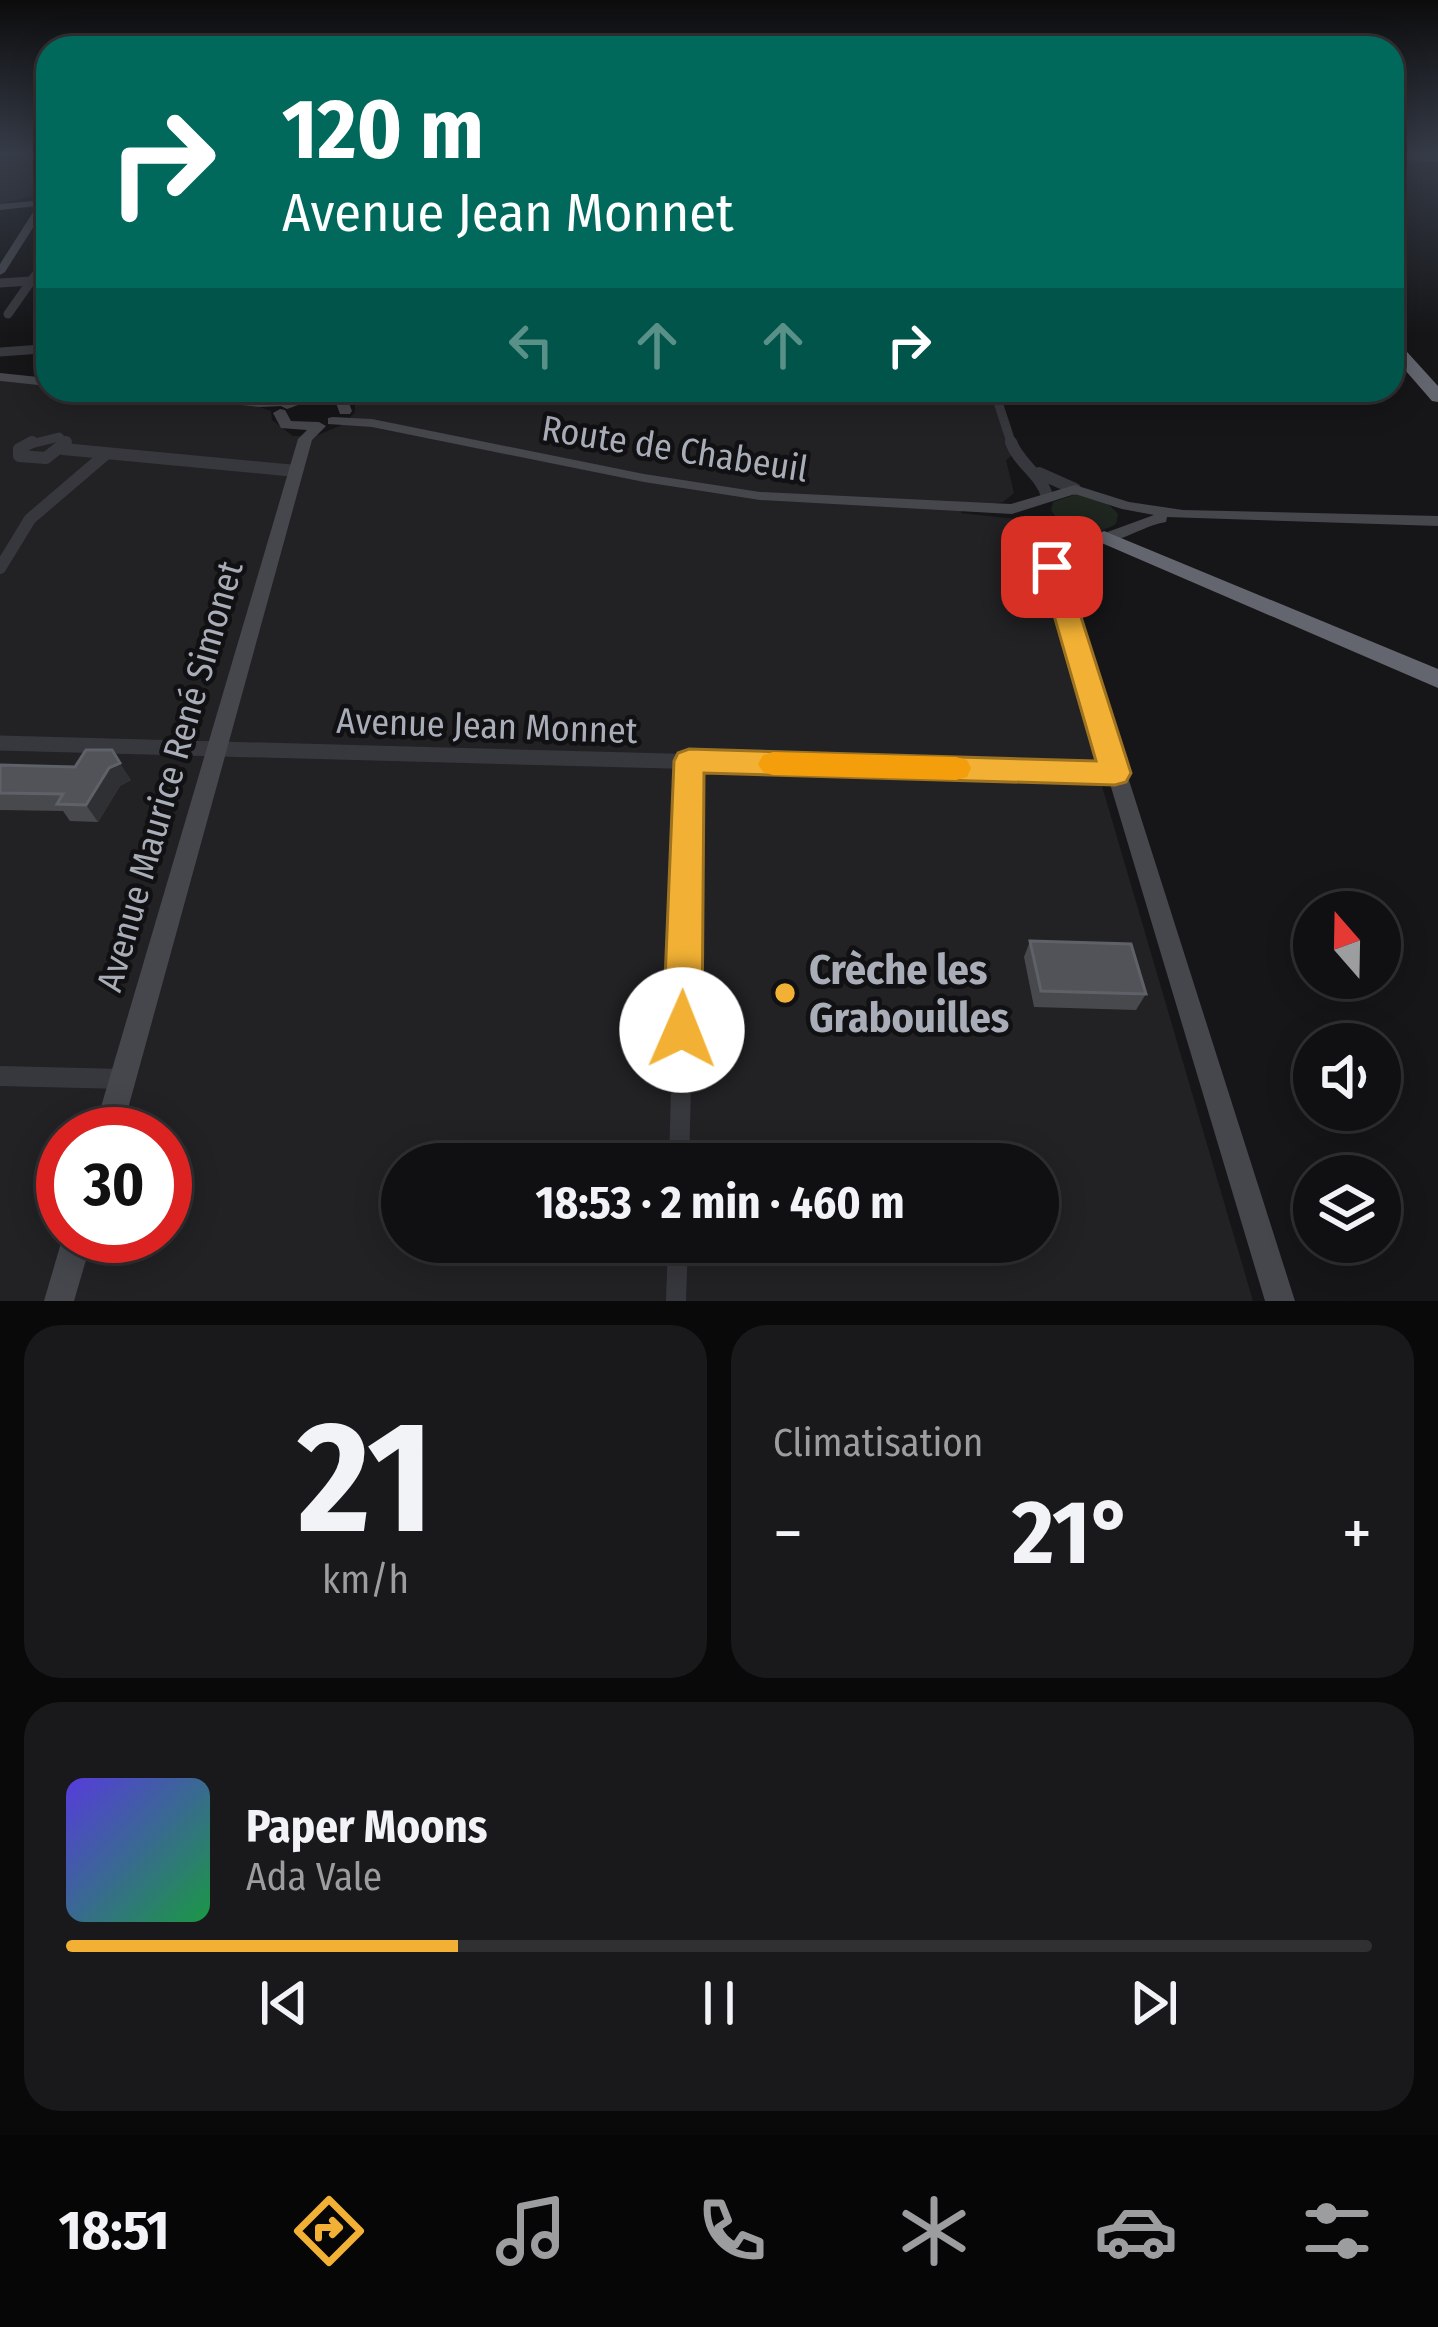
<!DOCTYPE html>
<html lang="fr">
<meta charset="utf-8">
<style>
:root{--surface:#101012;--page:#19191b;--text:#f1f3f6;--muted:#9c9d9f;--line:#303032;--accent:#f2b134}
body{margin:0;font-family:"Fira Sans Condensed",sans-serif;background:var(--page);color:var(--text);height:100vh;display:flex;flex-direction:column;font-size:45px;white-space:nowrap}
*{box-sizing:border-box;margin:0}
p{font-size:39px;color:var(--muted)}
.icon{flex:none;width:66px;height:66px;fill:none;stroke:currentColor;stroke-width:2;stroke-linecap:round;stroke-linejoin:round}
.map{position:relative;height:1301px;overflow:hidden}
.sheet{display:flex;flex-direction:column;gap:24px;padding:24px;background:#09090a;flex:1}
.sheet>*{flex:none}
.hud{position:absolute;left:36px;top:36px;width:1368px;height:366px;border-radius:36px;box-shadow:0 6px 30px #0003,0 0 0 3px var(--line);background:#00695c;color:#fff;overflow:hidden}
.needle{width:78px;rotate:340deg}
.tools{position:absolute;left:1293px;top:891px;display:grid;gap:24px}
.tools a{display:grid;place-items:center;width:108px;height:108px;border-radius:50%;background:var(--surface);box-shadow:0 6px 30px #0003,0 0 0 3px var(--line);font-size:60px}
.speed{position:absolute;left:36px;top:1107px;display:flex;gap:24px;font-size:60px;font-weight:700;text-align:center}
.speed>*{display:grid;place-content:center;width:156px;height:156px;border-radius:50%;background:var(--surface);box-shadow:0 6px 30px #0003,0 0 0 3px var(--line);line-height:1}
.speed .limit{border:18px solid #d22;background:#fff;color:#111}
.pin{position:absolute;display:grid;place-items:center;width:102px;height:102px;color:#fff;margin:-51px;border-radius:24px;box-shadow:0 6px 18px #0006}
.me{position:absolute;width:132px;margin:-66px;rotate:1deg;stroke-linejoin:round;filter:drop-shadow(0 0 9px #0008)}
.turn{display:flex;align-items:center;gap:42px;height:252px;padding:0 48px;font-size:54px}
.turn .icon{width:156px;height:156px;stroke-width:2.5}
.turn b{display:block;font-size:84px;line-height:102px}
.lanes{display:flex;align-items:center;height:114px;padding:0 48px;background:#0003;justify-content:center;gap:60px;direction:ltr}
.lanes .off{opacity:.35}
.big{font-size:90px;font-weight:700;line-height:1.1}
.sheet .tile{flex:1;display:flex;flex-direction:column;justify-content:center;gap:18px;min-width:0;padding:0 42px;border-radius:36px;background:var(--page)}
.sheet .dial{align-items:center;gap:0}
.dial b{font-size:156px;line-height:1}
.song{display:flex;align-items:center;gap:36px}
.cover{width:144px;height:144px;border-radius:18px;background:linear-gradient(135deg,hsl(250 70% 55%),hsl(140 70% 35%))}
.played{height:12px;border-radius:6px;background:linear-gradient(90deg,var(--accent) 30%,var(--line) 30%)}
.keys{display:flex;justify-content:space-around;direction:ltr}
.heat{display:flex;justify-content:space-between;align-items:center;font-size:66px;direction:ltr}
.sheet .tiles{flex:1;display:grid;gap:24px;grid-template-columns:1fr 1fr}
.tile:last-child{grid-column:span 2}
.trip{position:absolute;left:381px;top:1143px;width:678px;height:120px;border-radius:60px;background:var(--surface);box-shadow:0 6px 30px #0003,0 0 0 3px var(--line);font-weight:700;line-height:120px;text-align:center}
.tab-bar{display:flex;height:192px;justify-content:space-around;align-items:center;background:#060607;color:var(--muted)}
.tab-bar .icon{width:84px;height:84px}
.tab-bar .current{color:var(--accent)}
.tab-bar b{font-size:54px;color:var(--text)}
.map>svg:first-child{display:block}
</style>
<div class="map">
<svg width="1438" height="1301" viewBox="0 0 1438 1301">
<rect width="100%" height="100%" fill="#161618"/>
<!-- built -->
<g fill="#222225" fill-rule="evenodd">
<polygon points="0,152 41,152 33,162 45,166 37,177 46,186 42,194 0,204"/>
<path d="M0 381 48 385V390H102L251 404 271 411 272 420 293 436 318 435 344 424 355 412V394L360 390H994L1015 453 1006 460 1014 493 1003 502 961 509V513L1024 520 1253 1301H0ZM63 1134H165V1236H63ZM402 1164H1038V1242H402Z"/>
</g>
<!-- green -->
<path fill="#1e261f" d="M1077 494 1107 503 1118 514 1116 524C1094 538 1064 532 1051 510L1053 502Z"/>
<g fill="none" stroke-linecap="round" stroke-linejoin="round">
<!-- street-far4 -->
<g stroke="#37383d" stroke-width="8">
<polyline points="1392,157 1438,158"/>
<polyline points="32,280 48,257"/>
</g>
<!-- street-far3 -->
<g stroke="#37383d" stroke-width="9">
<polyline points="0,283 31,281"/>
<polyline points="8,314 34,277"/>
<polyline points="0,352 42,349"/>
<polyline points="994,390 1012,445"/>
<polyline points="342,401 352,390"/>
<polyline points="27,445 59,437 64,445"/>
</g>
<!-- street-far2 -->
<g stroke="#37383d" stroke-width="12">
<polyline points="32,442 19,449 19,456 46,458 66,442"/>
<path d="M1011 442C1018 463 1041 474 1047 496"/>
<polyline points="63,449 296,471"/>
<polyline points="1039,473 1075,489"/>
<polyline points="0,568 30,519 106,454"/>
</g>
<!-- street-far1 -->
<g stroke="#37383d" stroke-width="15">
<polyline points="0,743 1115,773"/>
<polyline points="685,939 689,761"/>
</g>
<!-- street -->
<g stroke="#37383d" stroke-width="20">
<polyline points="0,1076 123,1079"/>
<polyline points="679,1164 685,936"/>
<polyline points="676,1301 678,1242"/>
</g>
<!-- secondary -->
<g fill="#45474d" fill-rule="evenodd">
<polygon points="44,200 48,204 5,272 0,275 0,264 37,206 0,210 0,204"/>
<polygon points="0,373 48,378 48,386 0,381"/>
<path d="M127 390C172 390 216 398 261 399 291 399 317 388 347 398L352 411 350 414H340L336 403C318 397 304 403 287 409L281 406 260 407 133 394Z"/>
<polygon points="280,409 285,410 291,421 319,422 326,426 312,440 121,1134 93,1134 298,439 307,430 281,428 273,413"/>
<path d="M333 417 372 419 644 474 760 492 1011 504 1075 485 1129 502 1183 510 1438 516V526L1167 517 1166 522C1149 525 1136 533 1119 539 1099 546 1080 545 1062 558L1061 567 1295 1301H1265L1043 560C1050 551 1052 536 1046 526L1049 523H1059L1066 533 1065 543 1102 534 1154 515 1122 509 1075 494 1012 514 760 500 644 482 372 427 328 424V418Z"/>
<polygon points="63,1236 93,1236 74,1301 44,1301"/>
</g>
<!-- highway -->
<g fill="#63666e" fill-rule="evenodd">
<polygon points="1392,340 1398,342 1438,386 1438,402 1432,401 1392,355"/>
<polygon points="1104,531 1438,669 1438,688 1097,541 1093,537"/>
</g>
</g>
<!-- wall -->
<g fill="#47494d">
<polygon points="0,765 75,767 131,780 120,786 98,822 70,821 63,811 0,810"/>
<polygon points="1030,941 1146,994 1136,1010 1034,1007 1024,957"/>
</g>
<!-- shaded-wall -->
<polygon fill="#2f3033" points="120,763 131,780 120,786 98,822 86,805 109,768"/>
<!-- building -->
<g fill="#525359" stroke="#5f6168" stroke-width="3">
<polygon points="86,750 112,750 120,763 109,768 86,805 57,804 63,794 0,793 0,765 75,767"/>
<polygon points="1030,941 1131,944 1146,994 1041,991"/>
</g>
<!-- sky -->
<linearGradient id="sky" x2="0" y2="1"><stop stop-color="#0c0c0d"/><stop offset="0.46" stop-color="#363c48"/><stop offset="1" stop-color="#363c48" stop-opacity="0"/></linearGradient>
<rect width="1438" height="334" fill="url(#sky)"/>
<!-- route -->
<polygon fill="#f2b134" stroke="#9d7322" stroke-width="3" points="1052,559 1065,567 1131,773 1126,782 1115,785 704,773 702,1030 696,1043 682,1048 669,1043 663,1030 674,761 678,753 689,749 1096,761 1040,567"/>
<!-- slow -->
<polygon fill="#f59e0b" points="773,752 956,757 967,760 971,768 967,777 956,780 773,775 763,772 758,764 763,755"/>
<!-- markers -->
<circle fill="#f2b134" stroke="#111113" stroke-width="4.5" cx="785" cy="993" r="12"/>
<g text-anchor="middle" stroke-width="9" stroke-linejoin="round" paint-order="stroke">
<!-- street labels -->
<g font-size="36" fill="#a8adb8" stroke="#111113">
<text transform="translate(675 448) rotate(9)" y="13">Route de Chabeuil</text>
<text transform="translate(487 725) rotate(2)" y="13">Avenue Jean Monnet</text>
<text transform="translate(169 776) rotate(-74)" y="13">Avenue Maurice René Simonet</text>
</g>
<!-- near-poi labels -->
<g font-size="42" font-weight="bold" fill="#a8adb8" stroke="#111113" text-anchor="start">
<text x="809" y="984">Crèche les<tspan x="809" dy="48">Grabouilles</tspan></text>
</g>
</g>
</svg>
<div class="tools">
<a><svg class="needle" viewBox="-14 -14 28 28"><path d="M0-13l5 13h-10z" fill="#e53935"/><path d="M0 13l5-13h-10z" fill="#9c9d9f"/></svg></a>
<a><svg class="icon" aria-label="sound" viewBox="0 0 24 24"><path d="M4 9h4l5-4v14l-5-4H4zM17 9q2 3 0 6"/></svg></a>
<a><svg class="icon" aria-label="layers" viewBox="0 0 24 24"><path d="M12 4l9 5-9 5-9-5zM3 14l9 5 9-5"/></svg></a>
</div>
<div class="speed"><div class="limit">30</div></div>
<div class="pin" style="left:1052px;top:567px;background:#d93025"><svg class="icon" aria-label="arrive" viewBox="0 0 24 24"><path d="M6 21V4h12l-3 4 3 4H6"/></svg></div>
<svg class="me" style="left:682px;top:1030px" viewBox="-20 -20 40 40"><circle r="19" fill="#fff"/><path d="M0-13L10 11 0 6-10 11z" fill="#f2b134"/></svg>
<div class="trip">18:53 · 2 min · 460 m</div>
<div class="hud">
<div class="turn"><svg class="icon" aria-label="right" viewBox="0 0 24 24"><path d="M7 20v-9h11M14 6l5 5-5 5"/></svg><div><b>120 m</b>Avenue Jean Monnet</div></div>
<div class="lanes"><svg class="icon off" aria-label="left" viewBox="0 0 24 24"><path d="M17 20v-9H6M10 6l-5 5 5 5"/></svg><svg class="icon off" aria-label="ahead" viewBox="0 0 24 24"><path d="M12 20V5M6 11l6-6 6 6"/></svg><svg class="icon off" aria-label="ahead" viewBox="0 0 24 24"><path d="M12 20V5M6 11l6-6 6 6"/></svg><svg class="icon" aria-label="right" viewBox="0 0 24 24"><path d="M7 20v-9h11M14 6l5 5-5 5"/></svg></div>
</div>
</div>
<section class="sheet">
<div class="tiles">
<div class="tile dial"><b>21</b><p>km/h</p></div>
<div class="tile"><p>Climatisation</p>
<div class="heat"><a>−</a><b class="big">21°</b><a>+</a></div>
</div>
<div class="tile">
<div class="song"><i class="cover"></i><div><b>Paper Moons</b><p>Ada Vale</p></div></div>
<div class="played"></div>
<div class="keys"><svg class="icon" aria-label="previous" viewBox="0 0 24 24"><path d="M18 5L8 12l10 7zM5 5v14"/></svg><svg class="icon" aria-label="pause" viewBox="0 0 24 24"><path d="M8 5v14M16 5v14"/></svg><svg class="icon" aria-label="next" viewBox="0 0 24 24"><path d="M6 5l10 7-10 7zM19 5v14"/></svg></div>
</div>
</div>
</section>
<nav class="tab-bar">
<b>18:51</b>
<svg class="icon current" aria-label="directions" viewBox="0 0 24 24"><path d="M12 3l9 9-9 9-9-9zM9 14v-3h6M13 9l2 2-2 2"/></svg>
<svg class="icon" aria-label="music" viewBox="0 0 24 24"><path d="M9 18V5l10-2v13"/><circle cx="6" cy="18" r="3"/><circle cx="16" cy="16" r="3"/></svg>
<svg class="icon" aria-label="phone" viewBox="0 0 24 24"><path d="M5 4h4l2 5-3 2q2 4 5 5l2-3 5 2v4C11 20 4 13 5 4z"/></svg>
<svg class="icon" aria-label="climate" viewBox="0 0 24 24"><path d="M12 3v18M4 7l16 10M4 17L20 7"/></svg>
<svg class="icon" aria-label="car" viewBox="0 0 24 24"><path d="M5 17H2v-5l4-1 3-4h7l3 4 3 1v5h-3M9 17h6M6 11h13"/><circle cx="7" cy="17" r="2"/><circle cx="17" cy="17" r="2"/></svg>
<svg class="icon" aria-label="filters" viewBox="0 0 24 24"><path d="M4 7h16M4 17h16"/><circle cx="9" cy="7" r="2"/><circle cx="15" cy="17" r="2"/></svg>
</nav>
